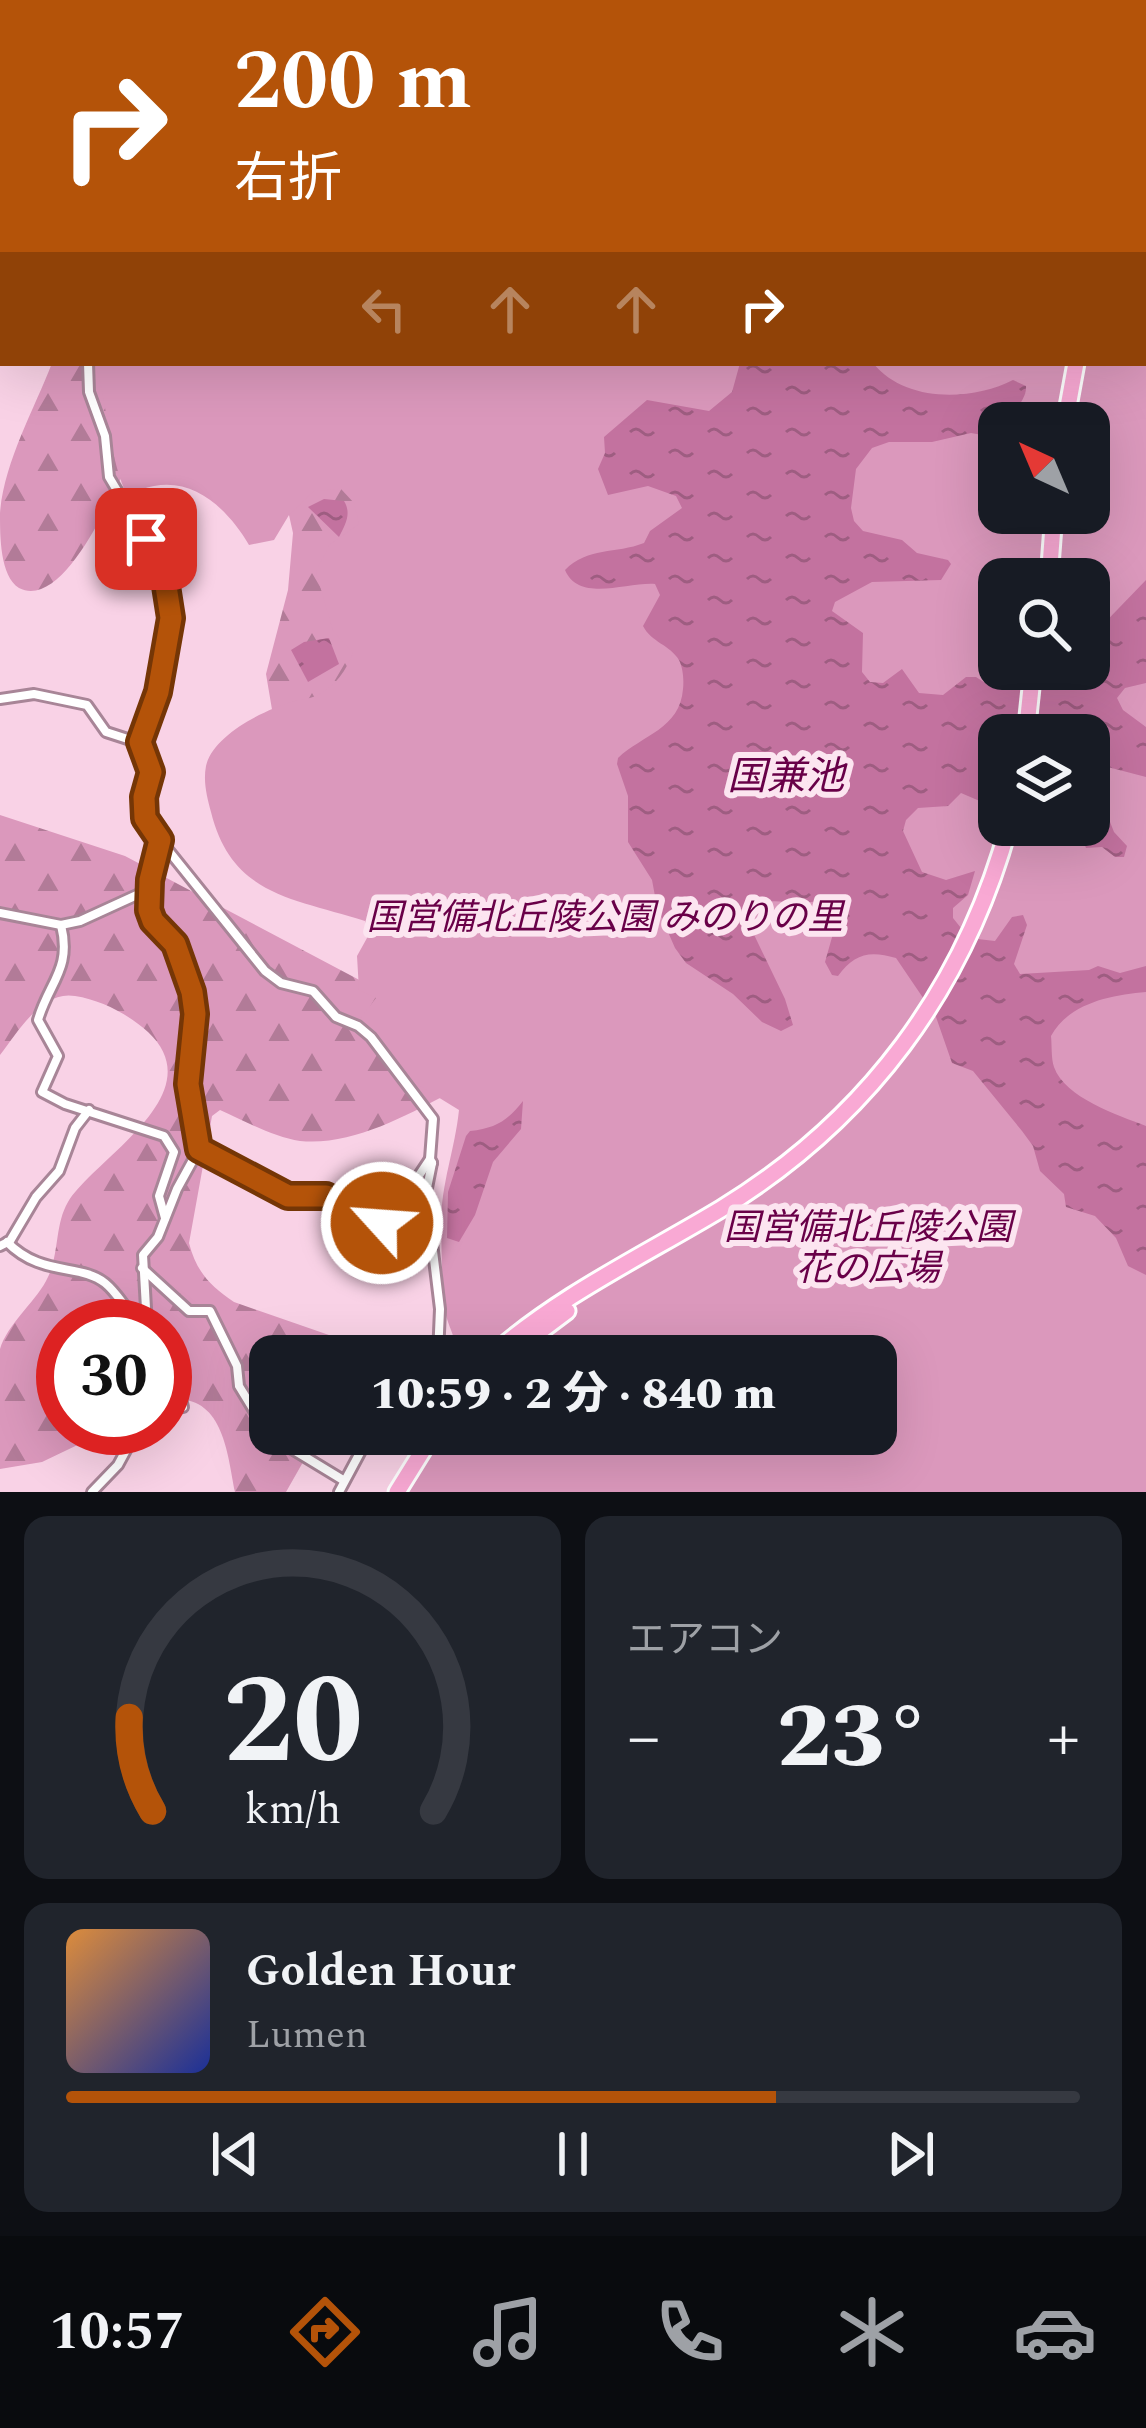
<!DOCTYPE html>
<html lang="ja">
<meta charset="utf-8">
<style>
:root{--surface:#171b24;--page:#20242c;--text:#f1f3f6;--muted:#9ea1a6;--line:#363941;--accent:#b45309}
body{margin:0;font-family:Spectral,"Noto Sans JP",serif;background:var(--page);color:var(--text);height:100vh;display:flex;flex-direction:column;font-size:45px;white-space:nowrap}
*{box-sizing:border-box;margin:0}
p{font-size:39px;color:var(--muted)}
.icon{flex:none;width:66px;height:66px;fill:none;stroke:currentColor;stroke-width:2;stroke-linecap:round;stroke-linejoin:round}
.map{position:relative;height:1492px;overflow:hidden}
.sheet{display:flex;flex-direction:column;gap:24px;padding:24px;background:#0d0f14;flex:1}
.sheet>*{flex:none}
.guide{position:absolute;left:0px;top:0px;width:1146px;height:366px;box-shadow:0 12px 48px #0002;background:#b45309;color:#fff;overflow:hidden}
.needle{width:78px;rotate:316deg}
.tools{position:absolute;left:978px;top:402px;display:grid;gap:24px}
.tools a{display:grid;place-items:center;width:132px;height:132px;border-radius:24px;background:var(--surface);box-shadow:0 12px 48px #0002;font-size:60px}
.speed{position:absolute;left:36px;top:1299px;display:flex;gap:24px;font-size:60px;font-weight:700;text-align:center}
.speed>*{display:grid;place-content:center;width:156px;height:156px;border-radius:50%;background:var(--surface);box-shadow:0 12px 48px #0002;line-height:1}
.speed .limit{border:18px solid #d22;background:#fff;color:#111}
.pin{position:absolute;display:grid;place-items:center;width:102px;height:102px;color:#fff;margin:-51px;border-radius:24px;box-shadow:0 6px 18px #0006}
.me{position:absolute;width:132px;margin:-66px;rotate:296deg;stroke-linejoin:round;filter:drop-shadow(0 0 9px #0008)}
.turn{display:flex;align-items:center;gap:42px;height:252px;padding:0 36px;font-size:54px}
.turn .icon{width:156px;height:156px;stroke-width:2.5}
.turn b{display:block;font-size:84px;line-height:102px}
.lanes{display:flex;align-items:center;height:114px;padding:0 36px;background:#0003;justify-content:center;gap:60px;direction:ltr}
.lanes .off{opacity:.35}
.big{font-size:90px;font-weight:800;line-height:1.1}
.sheet .widget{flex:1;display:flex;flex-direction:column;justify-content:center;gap:18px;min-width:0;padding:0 42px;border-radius:24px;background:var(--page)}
.sheet .dial{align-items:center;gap:0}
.dial svg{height:312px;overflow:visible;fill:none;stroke:var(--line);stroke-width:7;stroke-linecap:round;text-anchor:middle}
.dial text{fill:var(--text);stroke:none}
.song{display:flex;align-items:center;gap:36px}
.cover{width:144px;height:144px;border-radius:18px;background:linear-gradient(135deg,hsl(30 70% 55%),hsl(230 70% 35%))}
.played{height:12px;border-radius:6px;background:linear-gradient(90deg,var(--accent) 70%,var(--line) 70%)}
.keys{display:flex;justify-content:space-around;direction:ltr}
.heat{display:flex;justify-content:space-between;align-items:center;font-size:66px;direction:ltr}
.sheet .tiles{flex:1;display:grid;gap:24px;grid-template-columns:1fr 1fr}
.widget:last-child{grid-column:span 2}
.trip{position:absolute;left:249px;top:1335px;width:648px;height:120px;border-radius:24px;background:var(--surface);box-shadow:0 12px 48px #0002;font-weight:800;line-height:120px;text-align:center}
.tab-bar{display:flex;height:192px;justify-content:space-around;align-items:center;background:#090b0e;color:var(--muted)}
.tab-bar .icon{width:84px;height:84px}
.tab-bar .current{color:var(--accent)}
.tab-bar b{font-size:54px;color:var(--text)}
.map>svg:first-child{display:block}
</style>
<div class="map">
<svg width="1146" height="1492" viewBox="0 0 1146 1492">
<defs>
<pattern id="forest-firs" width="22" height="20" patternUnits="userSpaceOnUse" patternTransform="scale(3)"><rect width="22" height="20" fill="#db98bc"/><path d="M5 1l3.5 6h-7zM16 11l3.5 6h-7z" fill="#b27b98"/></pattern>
<pattern id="water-ripples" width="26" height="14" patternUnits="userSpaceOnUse" patternTransform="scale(3)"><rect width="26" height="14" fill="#c3729f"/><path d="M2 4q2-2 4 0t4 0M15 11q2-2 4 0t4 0" fill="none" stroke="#9e5d81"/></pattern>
</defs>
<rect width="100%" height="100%" fill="#f9d2e6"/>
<!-- forest -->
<g fill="url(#forest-firs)">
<polygon points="114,0 372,0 370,3"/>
<path d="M52 363H498L444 1096C401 1118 350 1146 300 1141 273 1137 245 1121 220 1110L212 1116 189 1243C196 1271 210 1286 234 1302L352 1343 347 1356H270V1434H319L286 1492H235C227 1451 223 1391 165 1400V1326H63V1428H113L42 1462 0 1469C0 1442 0 1370 0 1349 7 1325 34 1303 46 1281 60 1256 54 1226 68 1202 95 1158 214 1094 148 1032 129 1015 102 1000 75 996 42 990 18 1032 0 1055V815L125 856 435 1020 279 751 266 674 288 590 293 533 283 488 131 458C114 490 65 611 19 588 0 576 0 537 0 513 4 462 34 410 52 363Z"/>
</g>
<!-- green -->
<path fill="#db98bc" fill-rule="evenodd" d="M1104 0H1146V1492H403L440 1434H876V1356H456C458 1339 447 1326 445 1310 441 1282 442 1252 441 1224 441 1184 455 1149 459 1110L420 1086 360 1019 376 998 359 990 357 956 367 938 365 921C295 898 232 897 211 812 207 797 203 782 206 766 213 735 264 710 292 702 300 699 311 699 318 695 336 686 346 670 353 653L333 631 316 572 329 545 359 524 354 503 341 489 314 491 289 515 274 540 249 545C229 511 196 478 154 486 141 488 139 494 125 491 108 450 108 406 95 363H1143V3H1102ZM999 423H1089V513H999ZM999 579H1089V669H999ZM999 735H1089V825H999Z"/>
<!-- water -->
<g fill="url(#water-ripples)">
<path d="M740 363H873C905 403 972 401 1013 380L1026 386C1027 400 1013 408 1013 423H999V438L971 433 932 442H889L872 448 856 469 851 508 854 521 863 531 902 540 917 553 948 560 951 564 941 580 872 582 835 602 832 611 863 633 862 672 870 682 883 683 902 669 919 693 943 695 966 677H976L993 688 1007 690 1047 669H1089V639L1146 580V683L1125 688 1117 698 1123 710 1146 727V777L1104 766 1091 774 1114 832 1127 846 1124 857H1115L1102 847 1086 848 1077 825H1089V735H999V778L982 802 961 793 948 806 918 808 906 820 903 831 922 872 946 880 975 871 968 895 953 908V918L969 938 995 941 1012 917 1023 915 1027 925 1014 964 1020 974 1089 970 1098 966 1120 973 1146 966V992C1111 995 1069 1003 1051 1036 1052 1045 1051 1058 1054 1067 1065 1098 1118 1115 1146 1126V1275L1128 1266 1116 1238 1095 1216 1066 1207 1064 1194 1040 1171 1033 1146 1022 1131 973 1071 952 1063 936 1017 896 958C869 950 854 954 838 976L832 975 825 962 838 916 830 901C819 900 811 903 800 903 777 903 763 894 746 918L785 999 793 1025 781 1031 762 1022 733 994 686 963 675 948 657 907 652 880 628 842V796L617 764 618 758C642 735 680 729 683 689 684 680 683 668 679 660 670 645 651 642 643 626L660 595 655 584C627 582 579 603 565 570 587 547 616 554 644 543L650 531 682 508 676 496 648 486 608 495 598 469 605 453 604 437 647 400 709 411 732 392Z"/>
<path d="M324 499 344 501C352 514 345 525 339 537L308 507Z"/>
<polygon points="329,638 339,664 308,682 291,650 304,642"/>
<path d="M523 1101 521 1129 493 1162 475 1215 459 1242 447 1238 448 1192 466 1136 470 1131C496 1128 507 1121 523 1101Z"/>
</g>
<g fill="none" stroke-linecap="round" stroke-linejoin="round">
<defs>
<g id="street">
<polyline points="723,0 723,3"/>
<polyline points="387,3 387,0"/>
<polyline points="1089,3 1092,0"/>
<polyline points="0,233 3,235"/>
<polyline points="88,363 89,392 105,436 109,477 146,539 170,606 158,692 140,743"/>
<polyline points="0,699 34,694 87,705 106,732 140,743"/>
<path d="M140 743C161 780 133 797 152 830L265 971 281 983 313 991 336 1017 358 1026 371 1037 433 1119 430 1159"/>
<polyline points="0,913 61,925 80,921 150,889"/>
<path d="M61 925C72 969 49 982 38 1020L58 1056 42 1092 65 1104 164 1136 174 1152 159 1196 165 1218"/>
<polyline points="199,1149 288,1196 326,1196 395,1226 411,1221 414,1183 430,1159 432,1163"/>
<polyline points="432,1163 426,1193 440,1309 438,1356"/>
<path d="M7 1242C41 1277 80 1263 105 1283 120 1295 127 1314 144 1326"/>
<polyline points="0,1246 10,1241 36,1197 59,1171 75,1128 89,1110"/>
<polyline points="142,1268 189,1311 210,1311 237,1366 239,1386 269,1435 343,1480"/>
<polyline points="147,1326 143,1255 158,1237 177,1189 199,1149 188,1067 195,1003 179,953 153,921 149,910 150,880 160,840"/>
<polyline points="165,1358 175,1373 183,1407 165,1409"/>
<polyline points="92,1492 118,1465 138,1428"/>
<polyline points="339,1492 370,1434"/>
</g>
<polyline id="secondary" points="0,22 3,31"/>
<g id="highway">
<polyline points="397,0 469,3"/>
<polyline points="155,3 162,0"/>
<polyline points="181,3 192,0"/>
<polyline points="474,3 528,3"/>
<polyline points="628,3 645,0"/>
<polyline points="1143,111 1146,104"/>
<polyline points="1143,137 1146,130"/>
<polyline points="0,175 3,169"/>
<polyline points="0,199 3,193"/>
<polyline points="1065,423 1076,363"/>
<polyline points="1049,579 1054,513"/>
<polyline points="1026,735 1033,669"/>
<path d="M491 1356C560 1295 643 1256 721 1209 867 1120 964 989 1009 825"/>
<polyline points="507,1356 567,1311"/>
<polyline points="397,1492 433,1434"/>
</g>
</defs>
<!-- street casing -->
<use href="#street" stroke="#a88597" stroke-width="14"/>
<!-- secondary casing -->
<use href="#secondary" stroke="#a88597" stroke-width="16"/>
<!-- highway casing -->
<use href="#highway" stroke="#fff" stroke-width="21"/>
<!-- street -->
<use href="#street" stroke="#fff" stroke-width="8"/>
<!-- secondary -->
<use href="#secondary" stroke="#fff" stroke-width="10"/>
<!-- highway -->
<use href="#highway" stroke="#f9a9d4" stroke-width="15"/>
</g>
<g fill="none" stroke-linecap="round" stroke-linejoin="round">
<defs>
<polyline id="route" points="146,539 166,586 171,618 158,692 140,742 151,772 144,797 145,818 160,840 150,880 149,910 153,921 175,944 192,992 195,1014 188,1084 199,1149 288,1196 326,1196 382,1223"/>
</defs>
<!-- route casing -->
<use href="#route" stroke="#753606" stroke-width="30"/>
<!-- route -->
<use href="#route" stroke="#b45309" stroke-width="21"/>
</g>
<g text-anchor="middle" stroke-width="12" stroke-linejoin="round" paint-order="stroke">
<!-- park labels -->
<g font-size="36" font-style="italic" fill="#690048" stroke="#fce5f0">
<text x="605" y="929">国営備北丘陵公園 みのりの里</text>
<text x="868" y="1239">国営備北丘陵公園<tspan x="868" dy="41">花の広場</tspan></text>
</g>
<!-- water labels -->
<g font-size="39" font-style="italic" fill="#680048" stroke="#fce5f0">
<text x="786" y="789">国兼池</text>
</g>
</g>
</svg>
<div class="tools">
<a><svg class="needle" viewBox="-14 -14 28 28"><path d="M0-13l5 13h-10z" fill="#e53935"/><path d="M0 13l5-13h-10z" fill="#9ea1a6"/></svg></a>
<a><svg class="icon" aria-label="search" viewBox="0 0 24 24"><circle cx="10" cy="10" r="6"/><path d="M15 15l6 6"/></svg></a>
<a><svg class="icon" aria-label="layers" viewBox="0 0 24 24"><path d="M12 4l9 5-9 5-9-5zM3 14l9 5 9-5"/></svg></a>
</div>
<div class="speed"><div class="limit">30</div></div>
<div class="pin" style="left:146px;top:539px;background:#d93025"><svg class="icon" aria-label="arrive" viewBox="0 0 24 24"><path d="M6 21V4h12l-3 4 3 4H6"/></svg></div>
<svg class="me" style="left:382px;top:1223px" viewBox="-20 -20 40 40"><circle r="17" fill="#b45309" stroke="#fff" stroke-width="3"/><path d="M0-11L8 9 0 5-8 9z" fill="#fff"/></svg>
<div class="trip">10:59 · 2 分 · 840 m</div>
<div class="guide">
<div class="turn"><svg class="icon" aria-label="right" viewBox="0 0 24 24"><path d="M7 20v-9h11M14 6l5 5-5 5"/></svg><div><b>200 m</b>右折</div></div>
<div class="lanes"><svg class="icon off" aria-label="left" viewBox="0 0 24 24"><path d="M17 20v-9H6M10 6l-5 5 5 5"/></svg><svg class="icon off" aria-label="ahead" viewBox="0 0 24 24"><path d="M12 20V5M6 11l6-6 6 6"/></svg><svg class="icon off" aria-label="ahead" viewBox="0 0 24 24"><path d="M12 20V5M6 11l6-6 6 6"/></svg><svg class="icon" aria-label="right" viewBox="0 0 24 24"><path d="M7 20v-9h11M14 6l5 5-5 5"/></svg></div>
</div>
</div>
<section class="sheet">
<div class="tiles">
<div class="widget dial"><svg viewBox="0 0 100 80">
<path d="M14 69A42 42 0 1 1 86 69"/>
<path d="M14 69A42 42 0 0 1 8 45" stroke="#b45309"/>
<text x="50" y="56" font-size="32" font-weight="700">20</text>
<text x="50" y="72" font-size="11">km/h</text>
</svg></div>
<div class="widget"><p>エアコン</p>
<div class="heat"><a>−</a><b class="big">23°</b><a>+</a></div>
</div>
<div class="widget">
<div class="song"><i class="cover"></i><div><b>Golden Hour</b><p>Lumen</p></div></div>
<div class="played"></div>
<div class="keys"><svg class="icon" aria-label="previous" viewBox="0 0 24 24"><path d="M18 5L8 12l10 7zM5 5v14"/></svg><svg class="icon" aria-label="pause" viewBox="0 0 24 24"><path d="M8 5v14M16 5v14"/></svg><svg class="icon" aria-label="next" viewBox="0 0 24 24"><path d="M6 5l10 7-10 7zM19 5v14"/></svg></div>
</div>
</div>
</section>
<nav class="tab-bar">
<b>10:57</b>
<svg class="icon current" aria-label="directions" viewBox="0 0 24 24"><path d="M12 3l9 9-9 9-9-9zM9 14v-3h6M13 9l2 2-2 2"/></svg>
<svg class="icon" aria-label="music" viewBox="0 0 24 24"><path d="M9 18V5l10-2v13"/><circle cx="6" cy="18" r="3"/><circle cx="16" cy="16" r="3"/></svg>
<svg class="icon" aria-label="phone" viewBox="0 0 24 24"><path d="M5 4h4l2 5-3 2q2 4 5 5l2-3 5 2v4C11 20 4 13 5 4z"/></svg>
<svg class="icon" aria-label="climate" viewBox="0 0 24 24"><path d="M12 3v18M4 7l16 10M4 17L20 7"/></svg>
<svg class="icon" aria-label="car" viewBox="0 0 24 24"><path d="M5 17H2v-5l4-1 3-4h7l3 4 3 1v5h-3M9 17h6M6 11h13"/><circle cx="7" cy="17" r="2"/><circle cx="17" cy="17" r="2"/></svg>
</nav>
